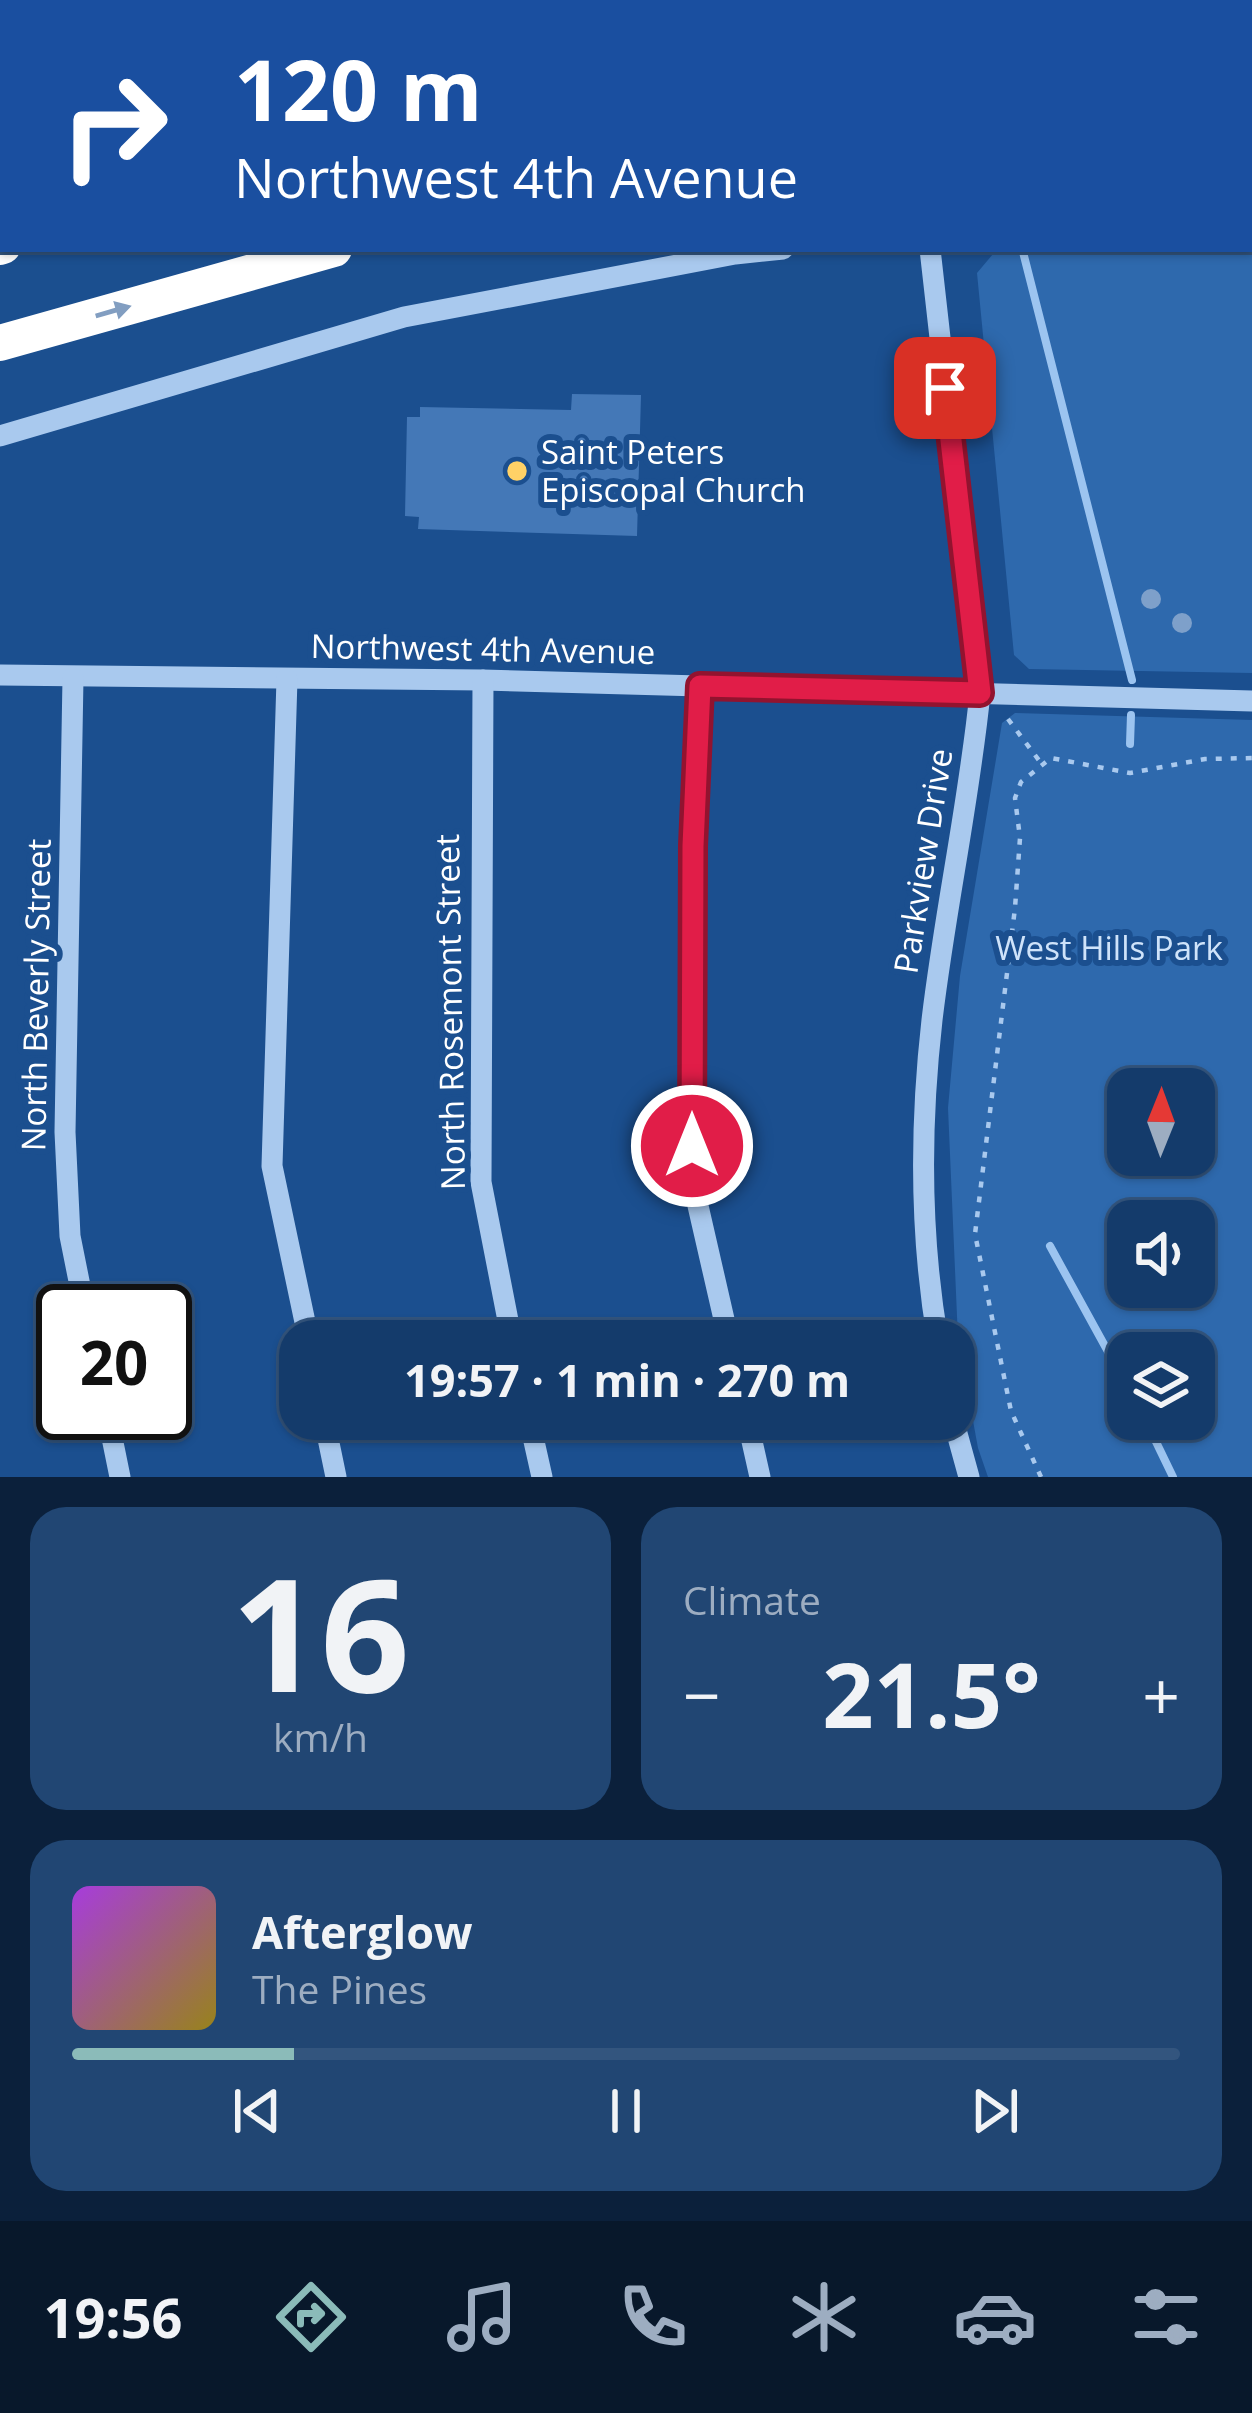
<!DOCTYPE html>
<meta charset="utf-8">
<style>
:root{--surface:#143b6b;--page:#214673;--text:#f1f3f6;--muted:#9dadc1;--line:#33557e;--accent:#8bbbb9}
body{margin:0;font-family:"Open Sans",sans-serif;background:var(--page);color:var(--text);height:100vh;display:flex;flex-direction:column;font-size:45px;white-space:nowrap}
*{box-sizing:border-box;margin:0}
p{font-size:39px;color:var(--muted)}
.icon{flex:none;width:66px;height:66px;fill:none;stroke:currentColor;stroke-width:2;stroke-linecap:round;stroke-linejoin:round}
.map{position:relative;height:1477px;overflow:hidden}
.drawer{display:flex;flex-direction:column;gap:30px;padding:30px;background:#0b203b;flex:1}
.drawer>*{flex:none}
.banner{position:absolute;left:0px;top:0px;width:1254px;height:252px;box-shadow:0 3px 9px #0004,0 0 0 3px var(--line);background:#1a4fa0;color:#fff;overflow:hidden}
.needle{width:78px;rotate:1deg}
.buttons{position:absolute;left:1107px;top:1068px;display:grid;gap:24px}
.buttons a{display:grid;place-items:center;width:108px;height:108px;border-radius:24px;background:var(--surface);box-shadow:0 3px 9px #0004,0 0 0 3px var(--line);font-size:60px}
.speed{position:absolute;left:36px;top:1284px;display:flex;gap:24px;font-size:60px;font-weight:700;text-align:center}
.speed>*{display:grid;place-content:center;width:156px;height:156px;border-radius:50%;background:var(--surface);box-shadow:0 3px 9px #0004,0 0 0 3px var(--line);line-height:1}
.speed .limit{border:6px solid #111;border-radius:18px;background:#fff;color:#111}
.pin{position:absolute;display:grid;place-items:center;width:102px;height:102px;color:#fff;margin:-51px;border-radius:24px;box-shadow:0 6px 18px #0006}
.me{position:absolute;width:132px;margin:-66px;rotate:0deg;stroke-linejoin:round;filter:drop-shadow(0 0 9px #0008)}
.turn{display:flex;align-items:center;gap:42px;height:252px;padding:0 36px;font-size:54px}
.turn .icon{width:156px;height:156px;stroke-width:2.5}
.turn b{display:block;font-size:84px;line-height:102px}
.big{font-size:90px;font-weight:700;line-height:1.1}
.drawer .tile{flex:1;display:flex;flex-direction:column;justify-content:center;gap:18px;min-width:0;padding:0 42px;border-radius:36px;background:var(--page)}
.drawer .dial{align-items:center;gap:0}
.dial b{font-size:156px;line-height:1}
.song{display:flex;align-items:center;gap:36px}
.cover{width:144px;height:144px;border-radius:18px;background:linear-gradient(135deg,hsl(280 70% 55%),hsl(50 70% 35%))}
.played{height:12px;border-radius:6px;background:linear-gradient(90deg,var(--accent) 20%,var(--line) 20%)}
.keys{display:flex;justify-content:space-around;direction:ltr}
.heat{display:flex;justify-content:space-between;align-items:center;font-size:66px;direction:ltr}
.drawer .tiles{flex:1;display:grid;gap:30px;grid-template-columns:1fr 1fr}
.tile:last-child{grid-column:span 2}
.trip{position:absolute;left:279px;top:1320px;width:696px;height:120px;border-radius:36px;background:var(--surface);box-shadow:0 3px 9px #0004,0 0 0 3px var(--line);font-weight:700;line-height:120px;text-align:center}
.tabs{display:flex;height:192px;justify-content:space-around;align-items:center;background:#08182b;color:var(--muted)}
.tabs .icon{width:84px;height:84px}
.tabs .on{color:var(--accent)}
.tabs b{font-size:54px;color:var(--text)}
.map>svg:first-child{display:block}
</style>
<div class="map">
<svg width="1252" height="1477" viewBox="0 0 1252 1477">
<rect width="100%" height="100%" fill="#1b4f8f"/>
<!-- green -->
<g fill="#2e69ad" fill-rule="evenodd">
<polygon points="1252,236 1252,673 1029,669 1014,655 977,273 993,254 1046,249 1251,249"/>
<path d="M1015 713 1252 720V1477H988L978 1448 958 1339 948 1108 960 976 1002 723ZM1128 1089H1194V1155H1128ZM1128 1221H1194V1287H1128ZM1128 1353H1194V1419H1128Z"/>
</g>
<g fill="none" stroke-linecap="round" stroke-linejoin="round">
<!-- stream -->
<g stroke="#9cc4f0" stroke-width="8">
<polyline points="1023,252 1132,680"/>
<polyline points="1130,744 1131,715"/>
<polyline points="1050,1246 1128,1388"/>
<polyline points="1145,1419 1173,1477"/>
</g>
</g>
<!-- building -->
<polygon fill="#4478b7" points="572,394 641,395 637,536 418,529 419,517 405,516 407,417 420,417 420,407 571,410"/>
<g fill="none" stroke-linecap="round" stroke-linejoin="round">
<!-- path -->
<g stroke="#a9c9ee" stroke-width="4.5" stroke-dasharray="6 9" stroke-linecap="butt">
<polyline points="1008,719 1041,763"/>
<polyline points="1041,1477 1011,1411 975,1234 1015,908 1020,838 1015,798 1021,782 1051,758 1130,773 1205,759 1252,758"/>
</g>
<!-- minor -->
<g stroke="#a9c9ee" stroke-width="21">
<polyline points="1251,203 1252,203"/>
<path d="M930 249 980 693C969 803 945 910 932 1020 920 1126 920 1236 938 1341"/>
<polyline points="0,436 404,317 735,254 783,249"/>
<polyline points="0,675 483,680 1252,701"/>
<polyline points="73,678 65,1132 70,1236 85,1311"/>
<polyline points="287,679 272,1166 309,1341"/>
<polyline points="483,680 481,1182 512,1341"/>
<polyline points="700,686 693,846 693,1184 729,1341"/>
<polyline points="107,1413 120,1477"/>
<polyline points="324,1419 336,1477"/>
<polyline points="529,1419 542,1477"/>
<polyline points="747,1419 760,1477"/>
<polyline points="953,1419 969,1477"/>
</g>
<!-- highway -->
<g stroke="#fff" stroke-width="36">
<polyline points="1251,29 1252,29"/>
<polyline points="1251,117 1252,117"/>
<polyline points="0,247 3,246"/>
<polyline points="0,343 334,249"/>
</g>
</g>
<!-- trees -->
<g fill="#7ea0ca">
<circle cx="1151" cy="599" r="10"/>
<circle cx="1182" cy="623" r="10"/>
</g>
<!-- one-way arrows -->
<defs><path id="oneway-solid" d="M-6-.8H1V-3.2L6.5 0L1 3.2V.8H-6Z" transform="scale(3)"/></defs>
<use fill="#829ec1" href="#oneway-solid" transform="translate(113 311) rotate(-16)"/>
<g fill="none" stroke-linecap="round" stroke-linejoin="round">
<defs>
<polyline id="route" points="692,1146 693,846 700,686 980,693 945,388"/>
</defs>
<!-- route casing -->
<use href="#route" stroke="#92132f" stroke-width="30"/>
<!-- route -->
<use href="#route" stroke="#e11d48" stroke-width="21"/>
</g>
<!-- markers -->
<circle fill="#ffd166" stroke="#1b4f8f" stroke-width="4.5" cx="517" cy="471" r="12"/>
<g text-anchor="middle" stroke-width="12" stroke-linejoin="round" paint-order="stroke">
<!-- poi labels -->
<g font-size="33" fill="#fff" stroke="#1b4f8f" text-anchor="start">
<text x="541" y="464">Saint Peters<tspan x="541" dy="38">Episcopal Church</tspan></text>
</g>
<!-- street labels -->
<g font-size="33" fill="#fff" stroke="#1b4f8f">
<text transform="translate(483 649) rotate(1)" y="12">Northwest 4th Avenue</text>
<text transform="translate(923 861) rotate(-81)" y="12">Parkview Drive</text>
<text transform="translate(36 995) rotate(-89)" y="12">North Beverly Street</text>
<text transform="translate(450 1012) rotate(-91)" y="12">North Rosemont Street</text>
</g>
<!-- park labels -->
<g font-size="33" fill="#cfe3fa" stroke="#1b4f8f">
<text x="1109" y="960">West Hills Park</text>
</g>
</g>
</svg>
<div class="buttons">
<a><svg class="needle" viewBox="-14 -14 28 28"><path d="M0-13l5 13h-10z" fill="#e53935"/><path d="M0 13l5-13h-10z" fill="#9dadc1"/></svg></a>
<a><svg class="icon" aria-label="sound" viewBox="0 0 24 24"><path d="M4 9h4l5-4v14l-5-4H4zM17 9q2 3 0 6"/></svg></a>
<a><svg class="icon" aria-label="layers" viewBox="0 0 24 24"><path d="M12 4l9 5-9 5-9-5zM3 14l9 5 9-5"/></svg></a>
</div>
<div class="speed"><div class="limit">20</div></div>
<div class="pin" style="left:945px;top:388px;background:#d93025"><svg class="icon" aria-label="arrive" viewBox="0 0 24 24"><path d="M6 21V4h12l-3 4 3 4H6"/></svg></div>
<svg class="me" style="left:692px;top:1146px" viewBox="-20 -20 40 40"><circle r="17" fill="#e11d48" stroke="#fff" stroke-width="3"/><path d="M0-11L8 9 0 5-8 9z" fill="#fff"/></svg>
<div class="trip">19:57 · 1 min · 270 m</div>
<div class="banner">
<div class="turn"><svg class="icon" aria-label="right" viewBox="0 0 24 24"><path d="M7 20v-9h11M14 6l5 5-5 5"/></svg><div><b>120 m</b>Northwest 4th Avenue</div></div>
</div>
</div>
<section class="drawer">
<div class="tiles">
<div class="tile dial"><b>16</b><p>km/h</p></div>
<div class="tile"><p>Climate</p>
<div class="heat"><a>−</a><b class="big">21.5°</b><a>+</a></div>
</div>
<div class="tile">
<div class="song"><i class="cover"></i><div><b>Afterglow</b><p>The Pines</p></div></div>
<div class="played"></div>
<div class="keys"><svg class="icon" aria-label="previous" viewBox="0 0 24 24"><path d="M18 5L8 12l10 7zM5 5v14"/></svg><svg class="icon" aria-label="pause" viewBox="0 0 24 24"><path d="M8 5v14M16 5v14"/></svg><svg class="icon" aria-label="next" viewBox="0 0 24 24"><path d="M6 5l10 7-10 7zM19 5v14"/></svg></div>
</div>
</div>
</section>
<nav class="tabs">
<b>19:56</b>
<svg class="icon on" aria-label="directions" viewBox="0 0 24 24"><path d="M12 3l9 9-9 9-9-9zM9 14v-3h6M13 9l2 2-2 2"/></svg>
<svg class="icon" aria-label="music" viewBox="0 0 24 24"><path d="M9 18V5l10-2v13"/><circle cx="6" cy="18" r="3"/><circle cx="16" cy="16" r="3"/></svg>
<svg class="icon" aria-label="phone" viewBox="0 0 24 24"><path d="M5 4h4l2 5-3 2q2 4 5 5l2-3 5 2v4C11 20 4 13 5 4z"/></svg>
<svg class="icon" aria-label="climate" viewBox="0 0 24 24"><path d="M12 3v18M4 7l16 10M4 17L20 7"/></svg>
<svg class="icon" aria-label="car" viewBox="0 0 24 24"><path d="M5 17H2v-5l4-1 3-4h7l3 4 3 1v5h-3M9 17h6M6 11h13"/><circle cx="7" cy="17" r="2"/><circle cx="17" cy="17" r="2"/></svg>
<svg class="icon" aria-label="filters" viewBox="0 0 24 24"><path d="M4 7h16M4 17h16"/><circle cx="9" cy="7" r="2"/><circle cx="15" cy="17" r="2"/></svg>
</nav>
